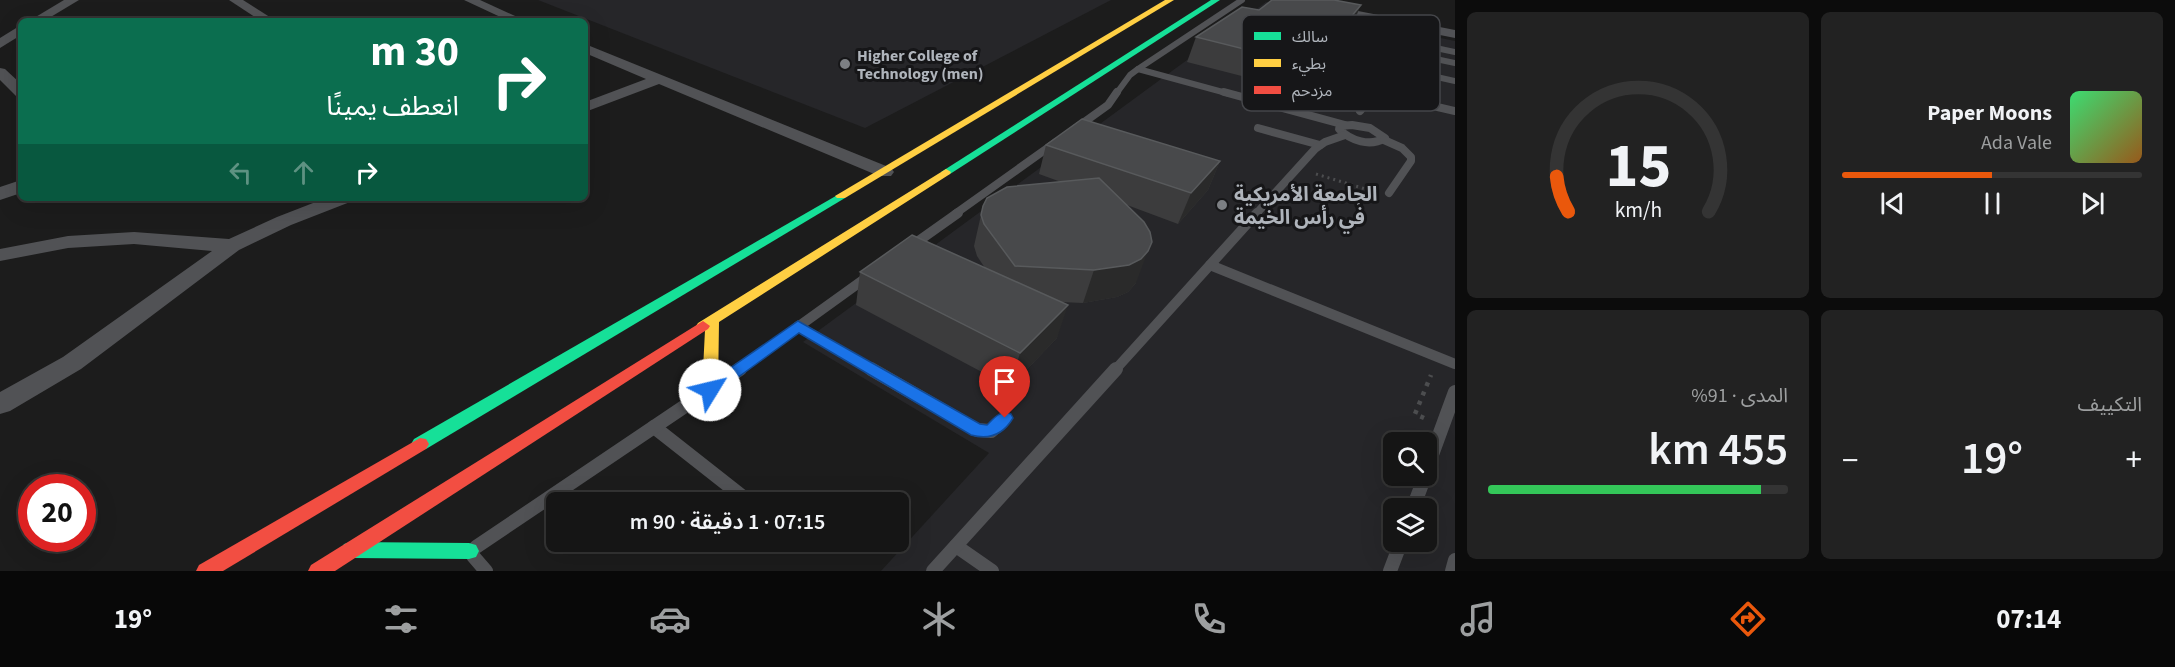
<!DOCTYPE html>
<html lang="ar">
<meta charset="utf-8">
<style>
:root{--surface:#151515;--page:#222;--text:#f1f3f6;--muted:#9d9fa0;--line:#343434;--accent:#ea580c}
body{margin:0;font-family:"Source Sans 3","Noto Sans Arabic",sans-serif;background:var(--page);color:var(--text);direction:rtl;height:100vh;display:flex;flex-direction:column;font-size:22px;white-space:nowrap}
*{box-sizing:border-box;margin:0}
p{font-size:20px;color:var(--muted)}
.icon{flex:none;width:33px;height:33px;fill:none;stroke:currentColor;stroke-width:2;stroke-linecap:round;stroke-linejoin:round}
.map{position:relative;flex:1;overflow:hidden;direction:ltr}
.side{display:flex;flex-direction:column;gap:12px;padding:12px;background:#0c0c0c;width:720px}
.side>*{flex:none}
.hud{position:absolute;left:18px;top:18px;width:570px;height:183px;border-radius:9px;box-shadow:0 6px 24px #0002,0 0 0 2px var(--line);direction:rtl;background:#0b6e4f;color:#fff;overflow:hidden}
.controls{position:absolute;left:1383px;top:432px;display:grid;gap:12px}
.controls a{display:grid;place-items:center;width:54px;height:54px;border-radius:9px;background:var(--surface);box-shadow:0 6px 24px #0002,0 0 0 2px var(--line);font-size:30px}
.speed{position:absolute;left:18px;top:474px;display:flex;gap:12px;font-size:30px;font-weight:700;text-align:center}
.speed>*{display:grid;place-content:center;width:78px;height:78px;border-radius:50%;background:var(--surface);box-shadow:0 6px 24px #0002,0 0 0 2px var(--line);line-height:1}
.speed .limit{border:9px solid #d22;background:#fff;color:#111}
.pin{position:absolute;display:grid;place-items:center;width:51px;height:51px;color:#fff;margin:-62px -26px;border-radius:50% 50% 50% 0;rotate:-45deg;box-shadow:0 0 6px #0007}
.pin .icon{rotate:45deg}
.me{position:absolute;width:66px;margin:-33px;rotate:54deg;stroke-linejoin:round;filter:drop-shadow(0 0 4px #0008)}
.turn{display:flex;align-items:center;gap:21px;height:126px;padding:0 30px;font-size:27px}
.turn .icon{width:78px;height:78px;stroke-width:2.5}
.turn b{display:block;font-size:42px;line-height:51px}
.lanes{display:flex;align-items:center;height:57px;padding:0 30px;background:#0003;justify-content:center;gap:30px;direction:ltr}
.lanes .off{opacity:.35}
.big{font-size:45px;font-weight:600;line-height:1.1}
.side .tile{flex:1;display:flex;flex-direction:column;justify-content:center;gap:9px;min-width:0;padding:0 21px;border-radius:9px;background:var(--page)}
.side .dial{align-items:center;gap:0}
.dial svg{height:156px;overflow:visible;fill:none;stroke:var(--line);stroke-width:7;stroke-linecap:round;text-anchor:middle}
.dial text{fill:var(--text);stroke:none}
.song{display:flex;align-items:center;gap:18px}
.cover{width:72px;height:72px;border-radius:9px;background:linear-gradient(135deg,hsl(140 70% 55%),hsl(30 70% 35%))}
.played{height:6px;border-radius:3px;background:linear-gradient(90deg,var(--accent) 50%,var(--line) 50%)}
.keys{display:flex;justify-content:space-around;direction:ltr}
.heat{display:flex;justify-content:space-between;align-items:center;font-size:33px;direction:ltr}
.charge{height:9px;border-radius:4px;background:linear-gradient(90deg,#34c759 91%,var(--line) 0)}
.side .tiles{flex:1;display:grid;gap:12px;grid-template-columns:repeat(2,1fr)}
.trip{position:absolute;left:546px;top:492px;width:363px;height:60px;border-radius:9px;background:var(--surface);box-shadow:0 6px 24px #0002,0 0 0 2px var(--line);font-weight:600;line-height:60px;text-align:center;direction:rtl}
.dock{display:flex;height:96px;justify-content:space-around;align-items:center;background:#080808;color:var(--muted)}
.dock .icon{width:42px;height:42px}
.dock .on{color:var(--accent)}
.dock b{font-size:27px;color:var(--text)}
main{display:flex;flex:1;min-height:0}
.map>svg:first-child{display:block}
</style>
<main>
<section class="side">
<div class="tiles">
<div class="tile">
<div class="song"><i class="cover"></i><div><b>Paper Moons</b><p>Ada Vale</p></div></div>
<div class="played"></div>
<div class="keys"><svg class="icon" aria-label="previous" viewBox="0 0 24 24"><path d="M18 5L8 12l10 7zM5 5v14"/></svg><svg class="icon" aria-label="pause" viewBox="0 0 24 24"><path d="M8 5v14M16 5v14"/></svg><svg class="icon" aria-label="next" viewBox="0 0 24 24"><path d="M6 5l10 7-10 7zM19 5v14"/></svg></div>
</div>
<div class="tile dial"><svg viewBox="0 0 100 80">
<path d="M14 69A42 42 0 1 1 86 69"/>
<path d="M14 69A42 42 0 0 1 8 51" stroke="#ea580c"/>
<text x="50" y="56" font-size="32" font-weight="700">15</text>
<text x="50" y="72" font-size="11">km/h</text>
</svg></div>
<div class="tile"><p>التكييف</p>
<div class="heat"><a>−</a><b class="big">19°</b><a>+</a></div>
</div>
<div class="tile"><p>المدى · 91%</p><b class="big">455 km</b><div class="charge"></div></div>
</div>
</section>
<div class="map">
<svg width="1455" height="571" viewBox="0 0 1455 571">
<rect width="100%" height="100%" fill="#1c1c1c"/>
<!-- built -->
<g fill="#262629" fill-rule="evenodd">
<polygon points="538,0 1111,0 865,128"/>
<path d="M1266 2 1455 41V571H881L989 453 803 342ZM1394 442H1426V476H1394ZM1394 508H1426V542H1394Z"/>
</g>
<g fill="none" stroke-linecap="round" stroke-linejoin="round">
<!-- path-far1 -->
<polyline stroke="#4c4d4f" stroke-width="3" stroke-dasharray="2 4" stroke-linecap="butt" points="1316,174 1372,191"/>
<!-- path -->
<polyline stroke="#4c4d4f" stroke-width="4.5" stroke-dasharray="4 6" stroke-linecap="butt" points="1424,418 1415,414 1431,375"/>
<!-- lane-far3 -->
<g stroke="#515255" stroke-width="6">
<polyline points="1398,40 1455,52"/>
<polyline points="1365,44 1455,63"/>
<polyline points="1352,58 1455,81"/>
<polyline points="1138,69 1230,94"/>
<polyline points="1324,88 1346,94"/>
<polyline points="1116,94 1130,75 1138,69 1242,0"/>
<polyline points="1318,94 1375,34 1387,29 1394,22"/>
</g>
<!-- lane-far2 -->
<g stroke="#515255" stroke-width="8">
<polyline points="1224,92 1345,125"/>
<polyline points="1341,92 1370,100"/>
<polyline points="1314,98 1319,92"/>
<polyline points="1360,111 1371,97 1390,96 1455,111"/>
<path d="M1352 125 1370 128 1385 138C1370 147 1351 141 1339 129L1340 126Z"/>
<polyline points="1076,128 1108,105 1117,92"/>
<polyline points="1258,128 1320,145"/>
<polyline points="1384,140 1402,148 1411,157 1411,161 1389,193"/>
<polyline points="955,214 1056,142"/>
<polyline points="1256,214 1315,149 1325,142 1345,135"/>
</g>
<!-- lane-far1 -->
<g stroke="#515255" stroke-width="10">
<polyline points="910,247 958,213"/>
<polyline points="1210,265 1455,364"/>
<polyline points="798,326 874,370"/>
<polyline points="738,370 870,275"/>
<polyline points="1115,370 1257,213"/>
</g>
<!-- lane -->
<g stroke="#515255" stroke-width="14">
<polyline points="871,369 977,430 991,431 1005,418"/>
<polyline points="654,427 743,497"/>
<polyline points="1426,471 1455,392"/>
<polyline points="1413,508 1425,476"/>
<polyline points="956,546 992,571"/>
<polyline points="476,547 740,369"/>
<polyline points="473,556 486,571"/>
<polyline points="933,571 1116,369"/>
<polyline points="1390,571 1401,542"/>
<polyline points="1452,571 1455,560"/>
</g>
<!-- street -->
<g fill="#515255" fill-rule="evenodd">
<polygon points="64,0 79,0 44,21 29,21"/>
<polygon points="229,0 243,0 276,21 261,21"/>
<polygon points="464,0 480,0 526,21 509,21"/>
<polygon points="1278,0 1302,0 1455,30 1455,38 1284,4"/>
<polygon points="21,25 21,35 0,48 0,38"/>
<polygon points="585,44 891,168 894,172 891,176 879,176 659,84 585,112 585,102 646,79 585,53"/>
<polygon points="0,68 5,69 21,84 21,98 16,96 0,80"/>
<polygon points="21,180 21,193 0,200 0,187"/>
<polygon points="326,198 353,198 350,202 291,225 239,250 81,369 10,411 0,414 0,392 63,357 212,251 134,244 68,248 0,261 0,249 68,236 134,232 229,239 277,217"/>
</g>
<!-- fast -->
<g fill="#16e098" fill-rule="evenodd">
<polygon points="1211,0 1220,0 950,174 946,175 941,172"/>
<polygon points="841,193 845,194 845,198 426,449 420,450 414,449 411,444 414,439"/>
<polygon points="351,542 469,543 476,545 479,551 476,557 469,559 351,558 344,556 341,550 344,544"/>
</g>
<!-- slow -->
<g fill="#ffcf43" fill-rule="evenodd">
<polygon points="1165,0 1174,0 845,198 837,198 835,196"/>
<polygon points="946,169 951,172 950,174 719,322 718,390 716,394 704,394 702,390 705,330 698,329 696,326 698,323"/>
</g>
<!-- jam -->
<g fill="#f24e42" fill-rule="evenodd">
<polygon points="703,321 710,326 708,329 335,571 308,571 311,565"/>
<polygon points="420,438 426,439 429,444 426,449 223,571 196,571 199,565"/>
</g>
</g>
<!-- wall -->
<g fill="#3c3c3d">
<polygon points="1351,28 1333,48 1289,88 1187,62 1196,37"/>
<polygon points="1046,145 1220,161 1208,190 1178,224 1127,205 1136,283 1128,292 1117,297 1083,303 1061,302 1057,338 1010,387 856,305 860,272 985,268 977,256 974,246 983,206 1061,182 1039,174"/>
</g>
<!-- shaded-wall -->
<g fill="#2a2a2a">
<polygon points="1361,5 1351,28 1333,48 1289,88 1300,63"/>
<polygon points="1220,161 1208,190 1178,224 1191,193"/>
<polygon points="1148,251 1136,283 1128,292 1117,297 1083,303 1094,270"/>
<polygon points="1068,305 1057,338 1010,387 1020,353"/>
</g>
<!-- building -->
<g fill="#48494b" stroke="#585a5c" stroke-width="1.5">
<polygon points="1272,0 1334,0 1361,5 1344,25 1300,63 1196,37 1242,7 1259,10"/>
<polygon points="1082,119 1220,161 1191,193 1046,145"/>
<polygon points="1099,178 1144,222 1150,232 1152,242 1148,251 1141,259 1129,265 1094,270 1015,266 984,224 981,215 983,206 987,198 1007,187"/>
<polygon points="912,235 1068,305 1020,353 860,272"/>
</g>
<!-- route -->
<path fill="#1a73e8" stroke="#114b97" stroke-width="1.5" d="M798 321 980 424 987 425C995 417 1000 410 1011 414L1013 418C1003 435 989 440 971 435L799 333 715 394H704L701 390 704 386Z"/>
<!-- markers -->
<g fill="#7c7f83" stroke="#161618" stroke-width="2">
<circle cx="845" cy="64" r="6"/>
<circle cx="1222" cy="205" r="6"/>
</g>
<g text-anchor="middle" stroke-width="6" stroke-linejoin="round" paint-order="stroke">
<!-- far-poi labels -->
<g font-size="16" font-weight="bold" fill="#afb4bb" stroke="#161618" text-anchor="start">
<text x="857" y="61">Higher College of<tspan x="857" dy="18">Technology (men)</tspan></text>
</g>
<!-- poi labels -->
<g font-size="20" font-weight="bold" fill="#afb4bb" stroke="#161618" text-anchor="start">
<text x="1234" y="201">الجامعة الأمريكية<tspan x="1234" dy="23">في رأس الخيمة</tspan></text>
</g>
</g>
<!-- legend -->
<rect x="1242" y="15" width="198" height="96" rx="9" fill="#161618" stroke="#444549" stroke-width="1.5"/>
<rect x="1254" y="32" width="27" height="8" fill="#16e098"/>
<rect x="1254" y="59" width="27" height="8" fill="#ffcf43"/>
<rect x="1254" y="86" width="27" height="8" fill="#f24e42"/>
<g font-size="16" fill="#afb4bb">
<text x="1292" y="42">سالك</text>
<text x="1292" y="69">بطيء</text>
<text x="1292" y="96">مزدحم</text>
</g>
</svg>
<div class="controls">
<a><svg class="icon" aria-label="search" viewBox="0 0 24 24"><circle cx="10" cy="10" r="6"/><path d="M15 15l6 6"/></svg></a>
<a><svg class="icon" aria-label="layers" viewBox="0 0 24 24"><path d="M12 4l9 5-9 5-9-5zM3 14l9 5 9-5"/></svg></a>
</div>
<div class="speed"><div class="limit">20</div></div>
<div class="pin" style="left:1005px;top:418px;background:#d93025"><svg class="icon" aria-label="arrive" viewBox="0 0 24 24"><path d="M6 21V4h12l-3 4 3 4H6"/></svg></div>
<svg class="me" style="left:710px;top:390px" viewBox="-20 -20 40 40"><circle r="19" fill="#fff"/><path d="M0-13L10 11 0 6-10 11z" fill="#1a73e8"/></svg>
<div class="trip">07:15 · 1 دقيقة · 90 m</div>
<div class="hud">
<div class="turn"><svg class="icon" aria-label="right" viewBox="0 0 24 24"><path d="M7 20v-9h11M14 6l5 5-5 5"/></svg><div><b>30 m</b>انعطف يمينًا</div></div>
<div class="lanes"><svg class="icon off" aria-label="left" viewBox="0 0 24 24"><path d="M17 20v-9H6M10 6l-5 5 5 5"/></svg><svg class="icon off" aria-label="ahead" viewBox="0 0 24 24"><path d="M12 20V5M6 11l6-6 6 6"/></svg><svg class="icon" aria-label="right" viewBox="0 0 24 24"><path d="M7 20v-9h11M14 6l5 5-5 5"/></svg></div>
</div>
</div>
</main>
<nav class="dock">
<b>07:14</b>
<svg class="icon on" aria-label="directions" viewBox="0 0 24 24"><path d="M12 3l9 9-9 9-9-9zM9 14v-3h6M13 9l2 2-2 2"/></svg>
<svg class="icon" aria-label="music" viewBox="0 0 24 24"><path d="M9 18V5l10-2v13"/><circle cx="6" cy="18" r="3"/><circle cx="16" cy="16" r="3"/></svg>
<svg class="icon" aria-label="phone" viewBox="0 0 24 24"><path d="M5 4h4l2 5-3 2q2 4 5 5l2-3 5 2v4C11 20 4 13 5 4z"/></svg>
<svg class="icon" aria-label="climate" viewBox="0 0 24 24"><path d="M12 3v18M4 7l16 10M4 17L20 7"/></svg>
<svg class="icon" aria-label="car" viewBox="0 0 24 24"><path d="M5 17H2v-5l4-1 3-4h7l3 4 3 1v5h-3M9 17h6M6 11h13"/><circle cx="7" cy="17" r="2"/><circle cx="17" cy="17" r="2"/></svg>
<svg class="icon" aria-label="filters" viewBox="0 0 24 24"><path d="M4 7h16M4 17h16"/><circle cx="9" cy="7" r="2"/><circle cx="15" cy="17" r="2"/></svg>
<b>19°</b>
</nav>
